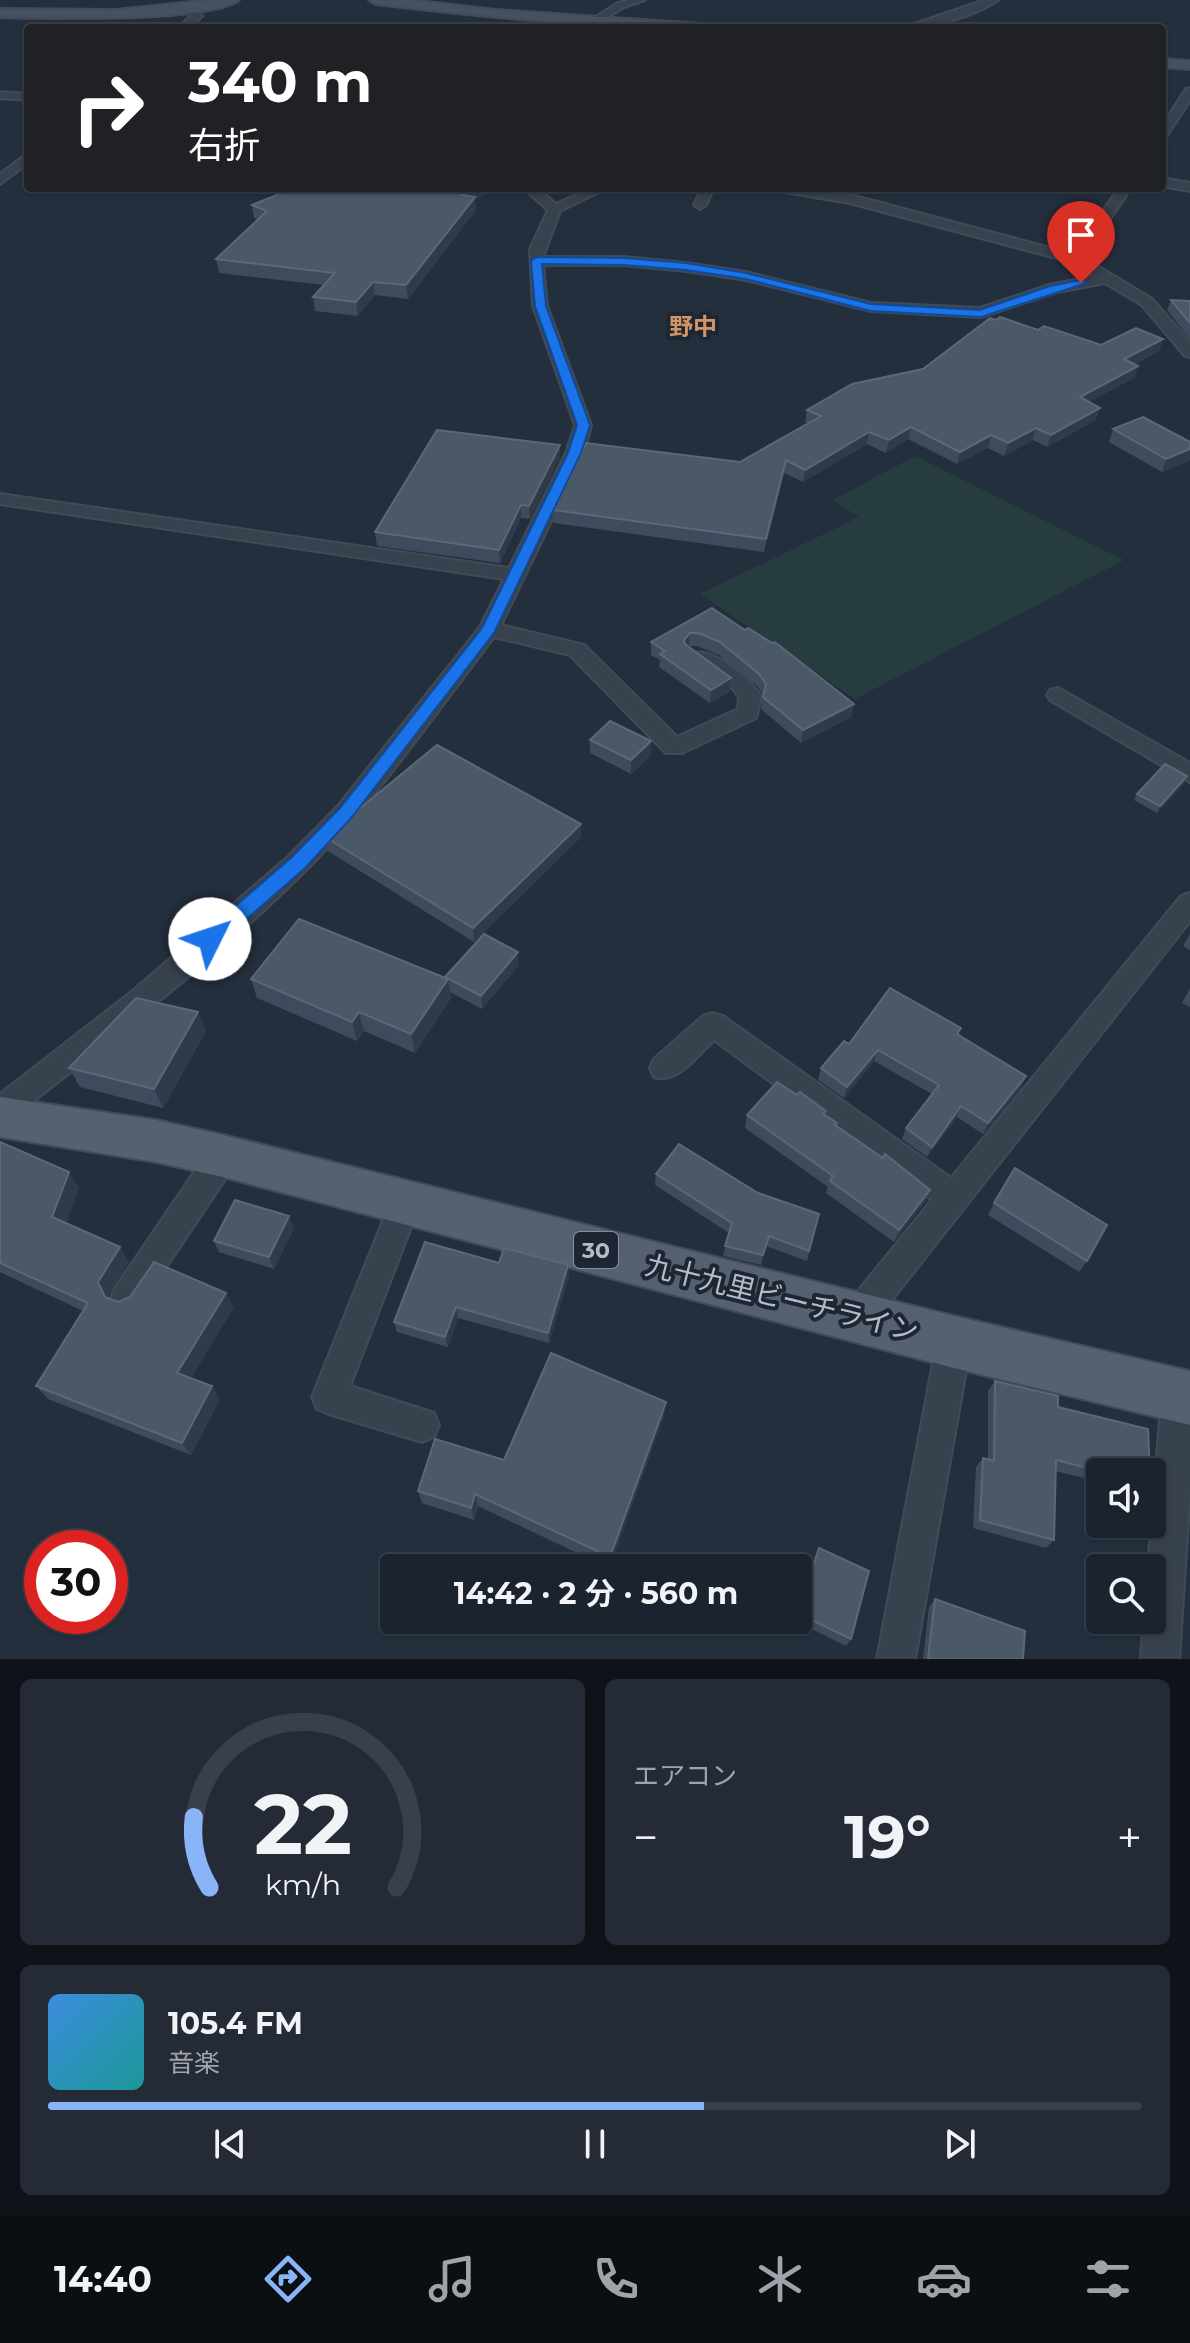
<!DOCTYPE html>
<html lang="ja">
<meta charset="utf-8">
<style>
:root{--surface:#1b232e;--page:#242b36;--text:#f1f3f6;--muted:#a0a4aa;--line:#39404a;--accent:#8ab4f8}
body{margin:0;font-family:Montserrat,"Noto Sans JP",sans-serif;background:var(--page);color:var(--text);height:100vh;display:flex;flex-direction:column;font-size:30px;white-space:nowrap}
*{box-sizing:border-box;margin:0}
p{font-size:26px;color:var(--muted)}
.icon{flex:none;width:44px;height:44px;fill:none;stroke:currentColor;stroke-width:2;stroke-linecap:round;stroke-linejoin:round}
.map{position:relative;height:1659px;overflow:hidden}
.side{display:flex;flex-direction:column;gap:20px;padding:20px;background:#0f1319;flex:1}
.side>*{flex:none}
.guide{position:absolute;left:24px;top:24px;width:1142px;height:168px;border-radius:8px;box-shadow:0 2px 6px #0004,0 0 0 2px var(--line);background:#202124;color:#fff;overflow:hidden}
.controls{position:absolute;left:1086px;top:1458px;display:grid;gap:16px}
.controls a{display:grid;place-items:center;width:80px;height:80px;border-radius:8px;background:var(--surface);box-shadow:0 2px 6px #0004,0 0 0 2px var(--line);font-size:40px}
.speed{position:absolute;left:24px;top:1530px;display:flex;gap:16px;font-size:40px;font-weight:700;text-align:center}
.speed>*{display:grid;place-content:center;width:104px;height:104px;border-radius:50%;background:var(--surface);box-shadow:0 2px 6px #0004,0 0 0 2px var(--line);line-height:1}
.speed .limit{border:12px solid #d22;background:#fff;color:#111}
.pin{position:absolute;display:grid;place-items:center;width:68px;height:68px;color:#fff;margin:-82px -34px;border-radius:50% 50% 50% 0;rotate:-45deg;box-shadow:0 0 8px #0007}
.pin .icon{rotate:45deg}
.me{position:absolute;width:88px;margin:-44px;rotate:49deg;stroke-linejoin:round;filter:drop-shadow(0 0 6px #0008)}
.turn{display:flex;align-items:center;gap:28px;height:168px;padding:0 32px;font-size:36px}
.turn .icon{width:104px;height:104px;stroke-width:2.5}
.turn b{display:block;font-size:56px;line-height:68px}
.big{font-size:60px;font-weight:700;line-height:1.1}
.side .card{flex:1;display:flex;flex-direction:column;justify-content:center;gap:12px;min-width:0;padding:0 28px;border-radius:12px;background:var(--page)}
.side .dial{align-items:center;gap:0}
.dial svg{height:208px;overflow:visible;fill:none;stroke:var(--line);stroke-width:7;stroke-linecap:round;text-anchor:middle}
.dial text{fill:var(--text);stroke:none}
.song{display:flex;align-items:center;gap:24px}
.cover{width:96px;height:96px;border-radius:12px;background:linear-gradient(135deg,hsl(210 70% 55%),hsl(180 70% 35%))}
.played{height:8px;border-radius:4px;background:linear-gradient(90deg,var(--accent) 60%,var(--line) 60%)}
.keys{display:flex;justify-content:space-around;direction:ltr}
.heat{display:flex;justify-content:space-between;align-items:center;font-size:44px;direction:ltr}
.side .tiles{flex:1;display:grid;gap:20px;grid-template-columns:1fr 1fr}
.card:last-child{grid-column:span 2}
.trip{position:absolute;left:380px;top:1554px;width:432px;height:80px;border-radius:8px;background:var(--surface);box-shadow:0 2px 6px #0004,0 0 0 2px var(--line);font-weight:700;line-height:80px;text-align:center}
.dock{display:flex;height:128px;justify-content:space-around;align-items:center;background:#0b0e12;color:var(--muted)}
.dock .icon{width:56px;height:56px}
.dock .active{color:var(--accent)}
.dock b{font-size:36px;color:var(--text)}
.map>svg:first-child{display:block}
</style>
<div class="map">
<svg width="1190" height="1659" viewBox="0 0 1190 1659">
<rect width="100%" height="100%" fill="#242f3e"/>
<!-- green -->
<polygon fill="#263c3f" points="915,456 1124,560 855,699 700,594 859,517 833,500"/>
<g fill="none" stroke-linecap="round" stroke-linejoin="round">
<defs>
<g id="minor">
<polygon points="629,0 645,0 624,7 599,22 591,20 618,3"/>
<path d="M985 0H998C972 17 934 28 903 28Z"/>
<polygon points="185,7 191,7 202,16 189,28 178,28 191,16"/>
<polygon points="1190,88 1190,100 1166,137 1162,139 1162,126 1186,89"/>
<polygon points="0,92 28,94 28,100 0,98"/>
<polygon points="28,153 28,163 0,184 0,174"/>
<polygon points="1162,178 1190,183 1190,191 1162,186"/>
<path d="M523 188H537L556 204 591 188H607L560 211 543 257H624L686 263 746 272 871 303 980 308 1049 285 1095 276 1071 262 850 203 784 192 778 188H807L851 195 1073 254 1119 188H1131L1084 258 1152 299 1190 342V357L1184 355 1142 305 1105 283 1057 292 981 317 871 311 746 280 686 271 624 265H543L547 306 591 425 584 453 501 625 584 645 677 737 738 709 739 697 734 690 692 658 695 653C715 648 750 680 761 696L756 718 682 753H666L570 655 494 637C434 715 377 799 307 869 217 959 110 1040 10 1120L0 1124V1094L135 989 289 856 338 806 480 627 504 579 0 504V494L509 568 566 453 575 425 533 306 530 249 548 210Z"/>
<polygon points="702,188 714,188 706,205 700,209 694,205"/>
<polygon points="1058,688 1190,763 1190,782 1050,700 1047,695 1050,690"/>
<path d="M1190 893V921L869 1329 857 1334 845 1329 841 1318 845 1307 932 1200 714 1040C698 1055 677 1085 654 1077L650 1068 654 1059 703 1016 713 1013 723 1016 951 1178 1181 896Z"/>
<polygon points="223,1143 234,1146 238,1156 234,1166 138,1309 127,1314 116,1309 111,1298 116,1287 212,1146"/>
<polygon points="406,1187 417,1191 421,1201 350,1386 434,1413 439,1425 434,1437 422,1442 329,1414 317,1409 312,1397 395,1191"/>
<polygon points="954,1325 966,1330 971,1342 915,1659 877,1659 937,1342 942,1330"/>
<polygon points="1179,1379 1190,1384 1190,1490 1179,1659 1141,1659 1144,1620 1152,1620 1152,1568 1148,1568 1162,1396 1167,1384"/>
</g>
<g id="secondary">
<path d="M211 0H239C208 23 44 18 0 17V9L116 10Z"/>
<path d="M369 0H410L496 10 702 24 709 28C597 28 487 17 376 4Z"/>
<polygon points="1162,59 1190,61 1190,69 1162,67"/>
</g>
<polygon id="primary" points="0,1097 156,1120 223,1135 954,1316 1190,1371 1190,1425 954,1368 223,1177 156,1162 0,1137"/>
</defs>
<!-- minor casing -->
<use href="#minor" stroke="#414a57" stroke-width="4"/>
<!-- secondary casing -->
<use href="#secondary" stroke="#414a57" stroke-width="4"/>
<!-- primary casing -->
<use href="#primary" stroke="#414a57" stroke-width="4"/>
<!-- minor -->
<use href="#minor" fill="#38414e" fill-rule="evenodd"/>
<!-- secondary -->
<use href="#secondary" fill="#465061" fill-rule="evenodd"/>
<!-- primary -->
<use href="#primary" fill="#56606e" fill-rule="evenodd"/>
</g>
<!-- wall -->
<g fill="#3f4b5c">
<polygon points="276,188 495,188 475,200 476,210 408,299 375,295 358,316 315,311 313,297 324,285 219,273 216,259 258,219 254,218 252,205 277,195"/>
<polygon points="1171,300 1190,301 1190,339 1167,310"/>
<polygon points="1038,330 1101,345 1163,339 1159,351 1135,364 1135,377 1089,402 1096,420 1047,447 1033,440 1004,456 988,448 957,464 908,439 886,453 867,444 803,482 784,473 764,552 554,523 553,510 740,462 808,423 805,422 807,410"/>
<polygon points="1113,429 1190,442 1190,460 1162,472 1109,442"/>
<polygon points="560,445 560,457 530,519 521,518 500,563 377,546 375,532"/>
<polygon points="712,608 854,704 851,717 801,743 761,709 763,695 758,687 719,655 697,646 689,646 731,678 730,691 710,703 659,667 660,660 651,655 651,642"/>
<polygon points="590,740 651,741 651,755 631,774 590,753"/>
<polygon points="1187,776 1184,783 1157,813 1134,800 1137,794"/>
<polygon points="325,837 581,837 474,942 328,851"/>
<polygon points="1190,934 1190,950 1183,946"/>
<polygon points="519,965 482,1009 450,992 451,998 415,1053 364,1031 357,1041 257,998 251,979 445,978"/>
<polygon points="1190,988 1190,1007 1182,1003"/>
<polygon points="198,1012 206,1031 163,1108 80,1087 69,1068"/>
<polygon points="961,1028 958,1035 1026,1076 1021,1088 983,1134 957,1117 927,1157 902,1139 906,1128 932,1094 874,1061 844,1098 818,1080 821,1068 849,1044"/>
<polygon points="747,1115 825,1115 837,1123 836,1126 930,1190 925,1202 894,1242 826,1193 828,1187 745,1128"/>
<polygon points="0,1142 79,1188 66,1223 129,1262 108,1297 109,1299 118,1302 234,1307 191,1378 220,1399 191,1455 48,1399 36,1386 83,1311 0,1272"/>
<polygon points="656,1174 758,1193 819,1214 807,1261 766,1246 761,1265 723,1256 729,1233 655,1185"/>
<polygon points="994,1203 1087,1261 1079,1272 988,1215"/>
<polygon points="294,1228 274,1269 219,1252 214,1241"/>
<polygon points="499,1263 568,1265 569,1276 549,1343 458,1318 448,1347 397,1332 394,1322"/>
<polygon points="995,1381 1058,1407 1150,1472 1100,1472 1100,1482 1055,1471 1054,1540 1046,1548 973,1528 976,1467 983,1458 988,1459 988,1391"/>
<polygon points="664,1416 609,1568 478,1506 474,1520 422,1503 418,1491 504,1460"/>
<polygon points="819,1548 851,1639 846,1646 796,1621 798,1620 798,1614 815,1556"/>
<polygon points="935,1599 1023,1659 923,1659 929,1607"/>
</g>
<!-- shaded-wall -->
<g fill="#2f3b4b">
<polygon points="474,188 495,188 475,200 476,210 408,299 406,285 463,195"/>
<polygon points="373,282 375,295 358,316 356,302"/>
<polygon points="1163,339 1159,351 1120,371 1124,359"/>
<polygon points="1138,366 1135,377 1076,409 1080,397"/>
<polygon points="1100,408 1096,420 1047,447 1051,435"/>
<polygon points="911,427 908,439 886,453 889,440"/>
<polygon points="1036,428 1033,440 1004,456 1008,443"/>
<polygon points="869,432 867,444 803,482 805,470"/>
<polygon points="991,435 988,448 957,464 960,452"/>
<polygon points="560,445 560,457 530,519 529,506"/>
<polygon points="1190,449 1190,460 1162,472 1166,459"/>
<polygon points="786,460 784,473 764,552 766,539"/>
<polygon points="521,505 521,518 500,563 499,550"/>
<polygon points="690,633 689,646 683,652 684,640"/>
<polygon points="731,678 730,691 710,703 711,690"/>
<polygon points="854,704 851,717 801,743 803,730"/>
<polygon points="651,741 651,755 631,774 631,760"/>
<polygon points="1187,776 1184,783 1157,813 1160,806"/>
<polygon points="581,824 581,837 474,942 473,928"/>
<polygon points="518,952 519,965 482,1009 481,996"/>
<polygon points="448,979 451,998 415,1053 411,1034"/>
<polygon points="198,1012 206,1031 163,1108 154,1089"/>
<polygon points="359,1012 364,1031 357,1041 352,1022"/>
<polygon points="878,1050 874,1061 844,1098 847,1087"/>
<polygon points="1026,1076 1021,1088 983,1134 988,1123"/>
<polygon points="961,1106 957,1117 927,1157 932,1147"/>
<polygon points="69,1172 79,1188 63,1233 52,1217"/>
<polygon points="930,1190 925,1202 894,1242 899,1230"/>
<polygon points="289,1216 294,1228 274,1269 269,1257"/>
<polygon points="120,1247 129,1262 108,1297 115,1312 105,1297 98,1282"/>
<polygon points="568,1265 569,1276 549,1343 548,1333"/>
<polygon points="226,1293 234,1307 186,1387 177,1373"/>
<polygon points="456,1307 458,1318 448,1347 445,1337"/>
<polygon points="212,1386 220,1399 191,1455 182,1443"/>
<polygon points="666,1402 664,1416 610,1568 610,1557"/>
<polygon points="475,1494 478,1506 474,1520 471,1508"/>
</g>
<!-- building -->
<g fill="#4b5868" stroke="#5c6777" stroke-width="2">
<polygon points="282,188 474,188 463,195 475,197 406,285 373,282 356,302 313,297 335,273 216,259 267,211 252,205 287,191"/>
<polygon points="1171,300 1190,301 1190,323"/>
<polygon points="1000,317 1038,330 1044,326 1101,345 1136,328 1163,339 1124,359 1138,366 1080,397 1100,408 1051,435 1036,428 1008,443 991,435 960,452 911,427 889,440 869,432 805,470 786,460 766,539 553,510 586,443 740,462 821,416 807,410 852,384 923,369 990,318 996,320"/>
<polygon points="1143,417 1190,442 1190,449 1166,459 1113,429"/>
<polygon points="437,430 560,445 529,506 521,505 499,550 375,532"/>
<polygon points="712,608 745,630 748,628 772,643 775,642 854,704 803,730 763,697 766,684 759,674 720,642 698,633 690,633 684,640 685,644 731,678 711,690 660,654 665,651 651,642"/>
<polygon points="610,721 651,741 631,760 590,740"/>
<polygon points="437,745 581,824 473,928 325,837"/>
<polygon points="1165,764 1187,776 1160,806 1137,794"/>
<polygon points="299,919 448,979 411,1034 359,1012 352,1022 251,979"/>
<polygon points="484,934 518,952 481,996 445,977"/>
<polygon points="890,988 961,1028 957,1034 1026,1076 988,1123 961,1106 932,1147 906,1128 939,1085 878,1050 847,1087 821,1068 844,1041 849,1044"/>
<polygon points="136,998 198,1012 154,1089 69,1068"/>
<polygon points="777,1082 797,1095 800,1092 826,1111 823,1114 837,1123 835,1125 883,1158 885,1154 930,1190 899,1230 830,1181 833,1176 747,1115"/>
<polygon points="0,1142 69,1172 52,1217 120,1247 98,1282 105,1297 118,1302 130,1297 154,1262 226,1293 177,1373 212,1386 182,1443 36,1386 88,1303 0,1263"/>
<polygon points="679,1144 758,1193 819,1214 809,1251 769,1236 763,1255 725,1246 732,1223 656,1174"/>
<polygon points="1015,1168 1107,1225 1087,1261 994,1203"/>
<polygon points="235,1200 289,1216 269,1257 214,1241"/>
<polygon points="425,1242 499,1263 504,1248 568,1265 548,1333 456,1307 445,1337 394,1322"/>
<polygon points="551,1353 666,1402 610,1557 475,1494 471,1508 418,1491 435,1439 504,1460"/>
<polygon points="995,1381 1058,1396 1058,1407 1148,1429 1150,1472 1103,1472 1056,1460 1054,1540 980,1520 983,1458 994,1461"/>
<polygon points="819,1548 869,1571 851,1639 799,1614"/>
<polygon points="935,1599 1025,1631 1023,1659 928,1659"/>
</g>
<!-- route -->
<polygon fill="#1a73e8" stroke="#114b97" stroke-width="2" points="536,257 624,258 686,263 746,273 871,304 980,310 1050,286 1081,280 1087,283 981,317 871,311 746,279 686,270 624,265 542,264 546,306 590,425 581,453 494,633 352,817 305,868 217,945 203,945 201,939 203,934 291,858 340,808 482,628 568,453 577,425 535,306 531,261"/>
<g text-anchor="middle" stroke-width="8" stroke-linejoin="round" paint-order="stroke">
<!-- shield labels -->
<rect fill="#1d2633" stroke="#878f9c" stroke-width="2" x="574" y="1232" width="44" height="36" rx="6"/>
<g font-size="22" font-weight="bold" fill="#b4bcc9">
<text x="596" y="1258">30</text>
</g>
<!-- far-quarter labels -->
<g font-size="24" font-weight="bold" fill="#d59563" stroke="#1d2633">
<text x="693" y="335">野中</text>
</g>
<!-- near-street labels -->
<g font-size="28" fill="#b4bcc9" stroke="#1d2633">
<text transform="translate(782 1298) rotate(14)" y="10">九十九里ビーチライン</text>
</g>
</g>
</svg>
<div class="controls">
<a><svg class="icon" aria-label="sound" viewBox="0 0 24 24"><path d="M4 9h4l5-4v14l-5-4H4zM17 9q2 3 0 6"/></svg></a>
<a><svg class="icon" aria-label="search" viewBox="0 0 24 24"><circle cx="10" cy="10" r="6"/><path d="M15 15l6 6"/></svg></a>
</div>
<div class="speed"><div class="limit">30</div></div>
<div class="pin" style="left:1081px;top:283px;background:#d93025"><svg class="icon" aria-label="arrive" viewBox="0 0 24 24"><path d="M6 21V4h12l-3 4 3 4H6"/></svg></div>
<svg class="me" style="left:210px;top:939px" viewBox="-20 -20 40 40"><circle r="19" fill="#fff"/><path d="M0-13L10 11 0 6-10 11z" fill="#1a73e8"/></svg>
<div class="trip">14:42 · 2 分 · 560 m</div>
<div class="guide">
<div class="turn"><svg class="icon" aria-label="right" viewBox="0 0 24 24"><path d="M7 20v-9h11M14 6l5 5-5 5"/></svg><div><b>340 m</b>右折</div></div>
</div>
</div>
<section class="side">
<div class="tiles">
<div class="card dial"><svg viewBox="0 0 100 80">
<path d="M14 69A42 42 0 1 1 86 69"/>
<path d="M14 69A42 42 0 0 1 8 42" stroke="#8ab4f8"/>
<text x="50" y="56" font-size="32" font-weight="700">22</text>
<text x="50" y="72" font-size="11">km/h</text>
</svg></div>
<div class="card"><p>エアコン</p>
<div class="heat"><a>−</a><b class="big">19°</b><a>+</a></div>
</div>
<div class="card">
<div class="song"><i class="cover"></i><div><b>105.4 FM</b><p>音楽</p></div></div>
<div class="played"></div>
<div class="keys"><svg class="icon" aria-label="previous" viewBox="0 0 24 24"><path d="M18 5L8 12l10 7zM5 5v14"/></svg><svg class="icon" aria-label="pause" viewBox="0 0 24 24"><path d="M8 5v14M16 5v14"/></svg><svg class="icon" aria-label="next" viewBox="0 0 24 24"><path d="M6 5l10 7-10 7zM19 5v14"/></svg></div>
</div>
</div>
</section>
<nav class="dock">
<b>14:40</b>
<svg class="icon active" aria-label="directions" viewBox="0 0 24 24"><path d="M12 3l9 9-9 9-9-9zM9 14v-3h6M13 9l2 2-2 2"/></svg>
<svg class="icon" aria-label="music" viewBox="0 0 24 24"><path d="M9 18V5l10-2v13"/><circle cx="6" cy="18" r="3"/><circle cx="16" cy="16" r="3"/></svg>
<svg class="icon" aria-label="phone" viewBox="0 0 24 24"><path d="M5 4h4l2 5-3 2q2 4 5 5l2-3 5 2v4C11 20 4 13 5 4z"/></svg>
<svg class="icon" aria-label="climate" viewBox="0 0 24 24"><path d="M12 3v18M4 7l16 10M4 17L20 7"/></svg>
<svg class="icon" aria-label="car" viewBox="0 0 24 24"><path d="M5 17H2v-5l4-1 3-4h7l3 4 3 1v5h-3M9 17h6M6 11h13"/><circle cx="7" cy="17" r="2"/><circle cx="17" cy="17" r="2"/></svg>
<svg class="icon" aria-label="filters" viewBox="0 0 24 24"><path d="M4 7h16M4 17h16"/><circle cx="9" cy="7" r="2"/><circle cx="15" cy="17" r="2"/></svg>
</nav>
